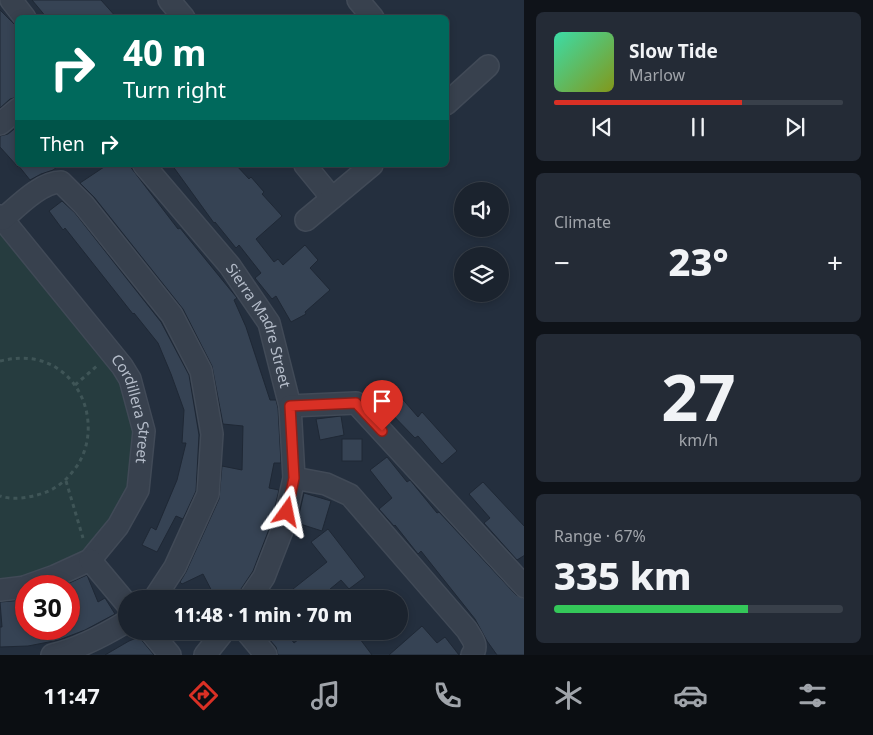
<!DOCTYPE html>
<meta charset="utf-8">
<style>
:root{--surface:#1b232e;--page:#242b36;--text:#f1f3f6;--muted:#a0a4aa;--line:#39404a;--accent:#d93025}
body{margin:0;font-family:"Noto Sans",sans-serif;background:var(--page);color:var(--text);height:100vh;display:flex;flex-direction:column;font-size:19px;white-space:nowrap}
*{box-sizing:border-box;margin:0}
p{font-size:16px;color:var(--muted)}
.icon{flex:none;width:28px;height:28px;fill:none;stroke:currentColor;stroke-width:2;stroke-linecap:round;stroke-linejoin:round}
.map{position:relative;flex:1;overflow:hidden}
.drawer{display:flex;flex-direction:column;gap:12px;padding:12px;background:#0f1319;width:349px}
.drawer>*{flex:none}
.top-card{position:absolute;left:15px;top:15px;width:434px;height:152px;border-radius:8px;box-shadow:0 2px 8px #0003,0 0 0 1px var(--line);background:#00695c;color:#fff;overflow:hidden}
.tools{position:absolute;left:454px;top:182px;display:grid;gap:10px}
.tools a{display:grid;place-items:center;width:55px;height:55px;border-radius:50%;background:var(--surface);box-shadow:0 2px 8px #0003,0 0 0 1px var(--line);font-size:25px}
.speed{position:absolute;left:15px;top:575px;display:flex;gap:10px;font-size:25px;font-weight:700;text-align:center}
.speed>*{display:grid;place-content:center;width:65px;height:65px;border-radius:50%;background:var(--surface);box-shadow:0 2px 8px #0003,0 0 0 1px var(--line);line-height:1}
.speed .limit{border:8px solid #d22;background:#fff;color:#111}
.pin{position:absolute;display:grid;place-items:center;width:42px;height:42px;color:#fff;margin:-51px -21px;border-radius:50% 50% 50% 0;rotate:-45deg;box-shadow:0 0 5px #0007}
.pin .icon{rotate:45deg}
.me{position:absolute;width:55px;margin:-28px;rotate:12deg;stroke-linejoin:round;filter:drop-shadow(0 0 4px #0008)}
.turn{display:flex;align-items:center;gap:18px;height:105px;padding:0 25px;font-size:22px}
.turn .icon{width:65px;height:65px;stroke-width:2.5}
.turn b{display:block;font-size:35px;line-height:42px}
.then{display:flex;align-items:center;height:48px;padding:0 25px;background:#0003;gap:10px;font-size:19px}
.big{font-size:38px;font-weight:800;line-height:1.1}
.drawer .tile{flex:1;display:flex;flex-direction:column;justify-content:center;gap:8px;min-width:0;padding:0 18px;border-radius:8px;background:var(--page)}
.drawer .dial{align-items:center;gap:0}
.dial b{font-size:65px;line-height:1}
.song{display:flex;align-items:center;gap:15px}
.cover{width:60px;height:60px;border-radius:8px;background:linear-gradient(135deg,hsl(160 70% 55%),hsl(70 70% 35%))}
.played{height:5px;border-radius:2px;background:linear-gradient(90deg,var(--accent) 65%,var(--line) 65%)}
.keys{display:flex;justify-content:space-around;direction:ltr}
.heat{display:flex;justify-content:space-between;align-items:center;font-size:28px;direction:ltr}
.charge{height:8px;border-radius:4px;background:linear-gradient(90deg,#34c759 67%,var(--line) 0)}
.trip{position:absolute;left:118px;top:590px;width:290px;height:50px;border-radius:25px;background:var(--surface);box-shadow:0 2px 8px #0003,0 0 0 1px var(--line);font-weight:800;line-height:50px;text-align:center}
.dock{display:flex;height:80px;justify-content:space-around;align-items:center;background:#0b0e12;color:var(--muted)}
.dock .icon{width:35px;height:35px}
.dock .active{color:var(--accent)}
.dock b{font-size:22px;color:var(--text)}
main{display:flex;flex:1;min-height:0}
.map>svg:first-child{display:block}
</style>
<main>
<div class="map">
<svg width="525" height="655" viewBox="0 0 525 655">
<rect width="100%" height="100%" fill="#242f3e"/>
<!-- green -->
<polygon fill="#263c3f" points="0,222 125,378 140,430 126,503 78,558 14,580 0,579"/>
<!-- building -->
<g fill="#364354" stroke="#1f2835">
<polygon points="32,0 101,0 117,18 47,18"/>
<polygon points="0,10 18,28 18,97 10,99 0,108"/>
<polygon points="18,126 18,167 0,147 0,136 8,134"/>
<polygon points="18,165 60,165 53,170 41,174 30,180"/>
<polygon points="107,165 129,165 178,229 180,228 237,298 234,300 246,327 270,400 276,400 278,408 281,463 274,463 269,488 279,490 271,524 253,571 239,592 237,599 216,599 203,574 182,584 180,582 186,572 219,499 222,466 242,470 243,426 223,424 212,366 183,309 94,197 80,183"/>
<polygon points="172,165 236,165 249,179 251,177 264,192 262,194 282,216 256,239 274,262 278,259 283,265 305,245 318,260 310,268 330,290 305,312 306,314 291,322 276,296 272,299 255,278 261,273 239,245 236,248 215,222 214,223"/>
<polygon points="62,201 75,213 161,322 189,375 199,435 196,491 183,519 176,516 157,552 142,545 151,527 156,530 177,480 186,443 182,443 184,410 171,374 158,343 134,313 133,314 65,228 63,230 49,211"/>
<polygon points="399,395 418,417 422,412 457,451 442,464 418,436 415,438 385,407"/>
<polygon points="341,416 344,435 320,440 316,419"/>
<rect x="342" y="439" width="20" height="22"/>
<polygon points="387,457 407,482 410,480 437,513 439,512 516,595 525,599 525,655 497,655 487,641 475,619 421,551 418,554 395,525 394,526 379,509 392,498 370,470"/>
<polygon points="483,482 525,527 525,555 517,560 484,523 490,518 469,494"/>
<polygon points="304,493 331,501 322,531 297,523"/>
<polygon points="328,529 365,577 349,589 341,580 318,599 301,599 293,589 327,562 311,542"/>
<polygon points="87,575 98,602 105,598 115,614 85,630 59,640 28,646 0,647 0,627 2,627 0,602 24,600 26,629 69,629 69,616 76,613 69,596 69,586 65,585"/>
<polygon points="422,626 437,643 445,637 459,655 389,655"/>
<polygon points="262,631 285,631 294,643 309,631 354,631 372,655 278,655 276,647"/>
<polygon points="139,637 154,655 105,655 129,641"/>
</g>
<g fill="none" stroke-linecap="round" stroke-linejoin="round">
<defs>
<g id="minor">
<polyline points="11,0 25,18"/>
<polyline points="169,0 184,18"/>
<polyline points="358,0 373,18"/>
<polyline points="446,104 488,66"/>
<polyline points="0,124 18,109"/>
<path id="s1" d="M144 165 230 266 269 323 290 406 294 478 283 528 264 577 249 599"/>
<polyline points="305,165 332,198"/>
<path id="s2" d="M0 216 122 366 130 379 144 431 138 490 118 526 90 560 55 576 27 586"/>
<path d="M3 219C18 206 41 182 61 182L84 205 172 315 201 371 212 434 208 494 175 567 154 599"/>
<polyline points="306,220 372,165"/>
<polyline points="290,406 356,403 525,587"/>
<path d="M294 478 326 484 350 495 467 630C472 639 479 645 472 655"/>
<polyline points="90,560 126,603"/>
<polyline points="0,590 26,587"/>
<polyline points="150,631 170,655"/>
<polyline points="246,631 266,655"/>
<path d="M52 655C78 649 103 636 126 622"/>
<polyline points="205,655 224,631"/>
</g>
</defs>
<!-- minor casing -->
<use href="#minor" stroke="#414a57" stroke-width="24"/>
<!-- path -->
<g stroke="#3f5557" stroke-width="3" stroke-dasharray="4 4" stroke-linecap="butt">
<path d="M0 361C13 358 25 357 38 360 86 372 103 433 74 470 64 483 53 491 37 495 26 498 12 500 0 496"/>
<polyline points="75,385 98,365"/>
<polyline points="66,481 83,538"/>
</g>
<!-- minor -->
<use href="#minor" stroke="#38414e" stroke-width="21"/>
</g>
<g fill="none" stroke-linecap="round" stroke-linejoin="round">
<defs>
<polyline id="route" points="287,512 294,478 290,406 356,403 382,431"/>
</defs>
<!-- route casing -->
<use href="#route" stroke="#8d1f18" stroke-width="12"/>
<!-- route -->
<use href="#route" stroke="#d93025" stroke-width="9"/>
</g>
<g text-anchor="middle" stroke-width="5" stroke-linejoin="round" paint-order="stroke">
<!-- street labels -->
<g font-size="15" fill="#b4bcc9" stroke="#1d2633">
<text dy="5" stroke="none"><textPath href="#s1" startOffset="200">Sierra Madre Street</textPath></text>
<text dy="5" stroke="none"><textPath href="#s2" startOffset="238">Cordillera Street</textPath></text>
</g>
</g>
</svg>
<div class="tools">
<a><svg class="icon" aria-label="sound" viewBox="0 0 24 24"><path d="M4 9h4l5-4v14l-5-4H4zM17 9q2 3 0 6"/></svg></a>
<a><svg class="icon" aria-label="layers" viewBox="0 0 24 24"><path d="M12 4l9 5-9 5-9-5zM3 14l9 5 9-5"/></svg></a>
</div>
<div class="speed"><div class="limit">30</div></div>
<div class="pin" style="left:382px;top:431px;background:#d93025"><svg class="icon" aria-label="arrive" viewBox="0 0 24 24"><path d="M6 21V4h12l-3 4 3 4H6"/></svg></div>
<svg class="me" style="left:287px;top:512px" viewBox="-20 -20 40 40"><path d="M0-17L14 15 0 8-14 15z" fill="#d93025" stroke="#fff" stroke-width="4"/></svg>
<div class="trip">11:48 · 1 min · 70 m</div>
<div class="top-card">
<div class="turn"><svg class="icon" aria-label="right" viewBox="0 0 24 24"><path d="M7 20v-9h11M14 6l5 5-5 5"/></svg><div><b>40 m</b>Turn right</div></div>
<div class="then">Then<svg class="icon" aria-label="right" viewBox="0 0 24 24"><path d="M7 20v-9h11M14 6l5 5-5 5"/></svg></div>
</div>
</div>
<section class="drawer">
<div class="tile">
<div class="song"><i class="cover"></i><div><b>Slow Tide</b><p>Marlow</p></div></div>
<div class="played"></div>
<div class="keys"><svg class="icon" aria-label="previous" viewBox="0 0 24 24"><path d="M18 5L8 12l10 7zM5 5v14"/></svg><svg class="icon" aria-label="pause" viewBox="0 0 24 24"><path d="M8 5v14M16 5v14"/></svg><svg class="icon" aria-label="next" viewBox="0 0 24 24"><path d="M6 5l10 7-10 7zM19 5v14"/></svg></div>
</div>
<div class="tile"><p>Climate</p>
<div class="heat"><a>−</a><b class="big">23°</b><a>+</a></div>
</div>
<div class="tile dial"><b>27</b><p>km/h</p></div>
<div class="tile"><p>Range · 67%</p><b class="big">335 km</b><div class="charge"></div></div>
</section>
</main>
<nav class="dock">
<b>11:47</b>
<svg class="icon active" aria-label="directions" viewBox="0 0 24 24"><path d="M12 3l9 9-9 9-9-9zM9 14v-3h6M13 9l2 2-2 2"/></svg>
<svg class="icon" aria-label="music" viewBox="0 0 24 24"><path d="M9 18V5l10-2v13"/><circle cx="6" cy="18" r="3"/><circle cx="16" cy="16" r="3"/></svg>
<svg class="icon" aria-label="phone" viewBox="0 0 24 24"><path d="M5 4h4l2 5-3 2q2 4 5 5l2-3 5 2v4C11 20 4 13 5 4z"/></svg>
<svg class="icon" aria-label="climate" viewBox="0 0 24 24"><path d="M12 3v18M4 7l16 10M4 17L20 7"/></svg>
<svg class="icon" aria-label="car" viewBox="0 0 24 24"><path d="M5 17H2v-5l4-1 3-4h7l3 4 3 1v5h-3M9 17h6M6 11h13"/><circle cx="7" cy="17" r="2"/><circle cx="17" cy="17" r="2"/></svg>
<svg class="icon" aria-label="filters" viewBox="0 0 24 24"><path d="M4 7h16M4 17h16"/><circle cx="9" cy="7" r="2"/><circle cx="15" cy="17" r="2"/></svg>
</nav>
